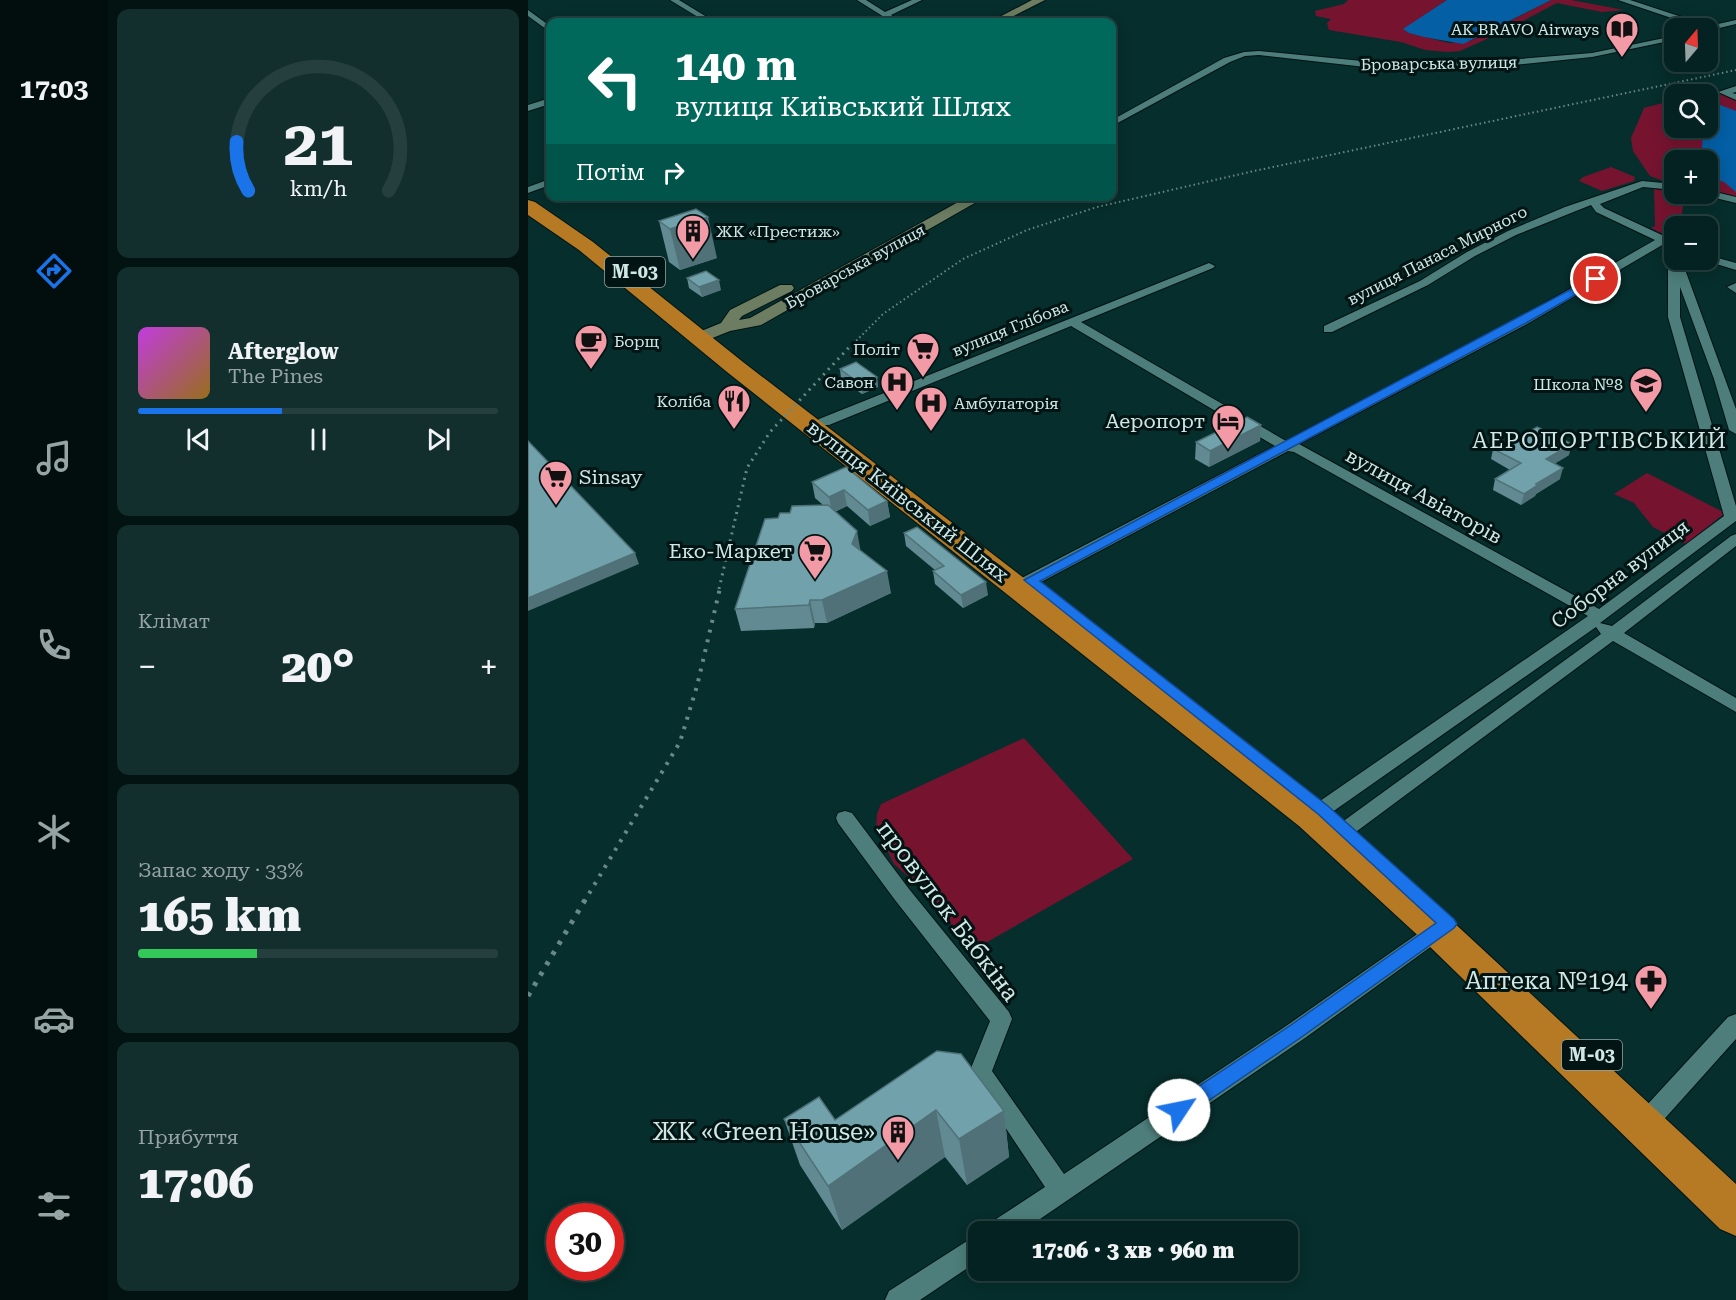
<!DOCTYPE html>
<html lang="uk">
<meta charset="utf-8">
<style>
:root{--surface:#042221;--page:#122f2e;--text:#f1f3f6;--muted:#97a4a5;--line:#253f3f;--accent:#1a73e8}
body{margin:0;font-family:"Roboto Serif",serif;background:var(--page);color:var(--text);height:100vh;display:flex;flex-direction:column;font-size:22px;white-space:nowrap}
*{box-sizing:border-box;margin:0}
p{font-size:20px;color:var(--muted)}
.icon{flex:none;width:33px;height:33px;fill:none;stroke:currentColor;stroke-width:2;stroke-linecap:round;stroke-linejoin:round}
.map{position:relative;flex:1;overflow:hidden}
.drawer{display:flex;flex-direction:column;gap:9px;padding:9px;background:#021312;width:420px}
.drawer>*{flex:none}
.guide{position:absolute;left:18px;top:18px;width:570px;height:183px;border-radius:12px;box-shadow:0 3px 15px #0003,0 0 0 2px var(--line);background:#00695c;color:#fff;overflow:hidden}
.needle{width:39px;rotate:19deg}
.tools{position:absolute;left:1136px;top:18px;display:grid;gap:12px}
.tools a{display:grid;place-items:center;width:54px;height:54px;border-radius:12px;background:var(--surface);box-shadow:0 3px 15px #0003,0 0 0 2px var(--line);font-size:30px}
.speed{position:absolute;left:18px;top:1203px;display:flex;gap:12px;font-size:30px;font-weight:700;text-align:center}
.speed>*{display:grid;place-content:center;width:78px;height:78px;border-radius:50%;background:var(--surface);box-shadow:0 3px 15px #0003,0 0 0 2px var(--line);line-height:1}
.speed .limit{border:9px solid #d22;background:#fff;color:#111}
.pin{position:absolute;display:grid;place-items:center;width:51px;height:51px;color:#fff;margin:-26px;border:3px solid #fff;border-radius:50%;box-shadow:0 2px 6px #0007}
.me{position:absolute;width:66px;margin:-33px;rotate:56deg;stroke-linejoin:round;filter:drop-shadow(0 0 4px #0008)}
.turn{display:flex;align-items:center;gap:21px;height:126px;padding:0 30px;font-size:27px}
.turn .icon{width:78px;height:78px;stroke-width:2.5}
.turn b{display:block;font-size:42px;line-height:51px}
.then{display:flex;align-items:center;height:57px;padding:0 30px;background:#0003;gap:12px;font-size:22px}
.big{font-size:45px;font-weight:800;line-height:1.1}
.drawer .widget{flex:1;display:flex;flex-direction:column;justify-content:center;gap:9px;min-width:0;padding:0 21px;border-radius:12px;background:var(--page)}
.drawer .dial{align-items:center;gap:0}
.dial svg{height:156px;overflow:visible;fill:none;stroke:var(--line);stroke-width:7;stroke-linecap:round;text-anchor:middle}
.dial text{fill:var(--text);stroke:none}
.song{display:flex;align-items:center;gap:18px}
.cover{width:72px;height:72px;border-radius:9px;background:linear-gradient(135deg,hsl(290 70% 55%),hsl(40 70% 35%))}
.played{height:6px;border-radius:3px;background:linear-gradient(90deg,var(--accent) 40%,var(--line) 40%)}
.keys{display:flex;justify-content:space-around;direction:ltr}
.heat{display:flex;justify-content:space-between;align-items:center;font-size:33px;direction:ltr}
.charge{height:9px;border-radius:4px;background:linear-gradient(90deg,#34c759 33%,var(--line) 0)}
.trip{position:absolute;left:440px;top:1221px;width:330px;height:60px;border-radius:12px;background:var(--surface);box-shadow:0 3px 15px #0003,0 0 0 2px var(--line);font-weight:800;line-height:60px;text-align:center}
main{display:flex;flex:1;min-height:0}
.dock{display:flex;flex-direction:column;width:108px;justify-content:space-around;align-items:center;background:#020e0d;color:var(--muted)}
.dock .icon{width:42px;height:42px}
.dock .current{color:var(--accent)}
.dock b{font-size:27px;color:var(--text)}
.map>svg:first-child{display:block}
</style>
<main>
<nav class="dock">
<b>17:03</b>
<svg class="icon current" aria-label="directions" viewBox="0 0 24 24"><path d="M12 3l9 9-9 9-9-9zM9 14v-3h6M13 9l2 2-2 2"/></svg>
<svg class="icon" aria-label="music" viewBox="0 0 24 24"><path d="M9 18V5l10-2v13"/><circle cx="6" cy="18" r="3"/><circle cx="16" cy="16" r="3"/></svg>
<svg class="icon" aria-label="phone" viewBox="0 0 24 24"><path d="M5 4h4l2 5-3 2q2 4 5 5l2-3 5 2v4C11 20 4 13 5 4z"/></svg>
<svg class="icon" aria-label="climate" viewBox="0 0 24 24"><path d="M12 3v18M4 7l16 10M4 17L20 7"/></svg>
<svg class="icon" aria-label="car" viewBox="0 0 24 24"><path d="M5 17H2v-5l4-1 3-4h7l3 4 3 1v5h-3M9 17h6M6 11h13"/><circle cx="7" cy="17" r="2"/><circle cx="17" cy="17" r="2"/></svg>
<svg class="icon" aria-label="filters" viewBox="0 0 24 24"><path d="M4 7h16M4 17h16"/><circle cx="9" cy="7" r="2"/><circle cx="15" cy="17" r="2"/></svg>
</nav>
<section class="drawer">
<div class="widget dial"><svg viewBox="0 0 100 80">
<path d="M14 69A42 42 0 1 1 86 69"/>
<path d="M14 69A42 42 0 0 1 8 44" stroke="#1a73e8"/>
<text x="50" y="56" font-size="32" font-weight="700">21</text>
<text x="50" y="72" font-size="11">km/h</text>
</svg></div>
<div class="widget">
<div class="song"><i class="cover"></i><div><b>Afterglow</b><p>The Pines</p></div></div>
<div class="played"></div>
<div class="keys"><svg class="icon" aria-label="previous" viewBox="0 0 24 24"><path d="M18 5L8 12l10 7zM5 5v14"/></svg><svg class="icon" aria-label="pause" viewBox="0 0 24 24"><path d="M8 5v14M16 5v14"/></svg><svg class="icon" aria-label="next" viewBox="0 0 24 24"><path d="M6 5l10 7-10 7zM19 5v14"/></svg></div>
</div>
<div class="widget"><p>Клімат</p>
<div class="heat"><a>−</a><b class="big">20°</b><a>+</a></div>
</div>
<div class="widget"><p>Запас ходу · 33%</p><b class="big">165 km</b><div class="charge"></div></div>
<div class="widget"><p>Прибуття</p><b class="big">17:06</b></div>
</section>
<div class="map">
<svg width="1208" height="1300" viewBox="0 0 1208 1300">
<rect width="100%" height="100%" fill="#062e2c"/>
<!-- green -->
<g fill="#761430">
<polygon points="820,0 919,0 876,29 881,33 921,43 942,41 1023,0 1043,0 1096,10 1074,12 1029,3 972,33 932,51 920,52 897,50 873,42 801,30 799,23 803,19 788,16 787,11 816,4"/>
<polygon points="1193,94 1208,99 1208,198 1179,192 1179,160 1146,160 1146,185 1122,176 1105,151 1103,138 1116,108 1146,100 1146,128 1179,128 1179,95"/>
<polygon points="1083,167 1107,177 1106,181 1074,191 1051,181 1055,177"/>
<polygon points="1126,189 1157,194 1152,226 1146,226 1146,246 1137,235 1123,228 1127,226"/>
<polygon points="1119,473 1197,513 1158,544 1125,527 1106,503 1086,494"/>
<polygon points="496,738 605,859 445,950 392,887 366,864 348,828 349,814 353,804"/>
</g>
<!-- water -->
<g fill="#045fa5">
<polygon points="919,0 1023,0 935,44 896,37 881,33 875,29"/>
<polygon points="1179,100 1208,111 1208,192 1196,182 1179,177 1179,160 1163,160 1176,155 1174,147 1175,136 1170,128 1179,128"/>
</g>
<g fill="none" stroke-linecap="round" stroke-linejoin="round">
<defs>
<g id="street">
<polygon points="142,0 151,0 187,22 178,22"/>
<polygon points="329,0 338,0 357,12 384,0 394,0 363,15 373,22 364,22"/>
<polygon points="1090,0 1102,0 1181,26 1208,20 1208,24 1179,31 1179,28 1173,28"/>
<polygon points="0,10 22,26 22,32 0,16"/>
<polygon points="1146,36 1146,40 1064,57 966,67 855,69 731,55 717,56 702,62 584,126 584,120 696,58 716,52 731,51 855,63 966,61 1064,53"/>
<polygon points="1208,86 1208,92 1204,93 1208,94 1208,100 1190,92"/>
<polygon points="22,98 22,104 0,111 0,105"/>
<polygon points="22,179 22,185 0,193 0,187"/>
<polygon points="1114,181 1146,184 1146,190 1115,187 1072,204 1076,208 1136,236 1136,244 999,324 771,444 1071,609 1196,516 1140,317 1140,257 1146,254 1146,260 1152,260 1155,264 1208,409 1208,434 1201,430 1186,379 1152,287 1152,317 1208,506 1208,521 1072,623 1084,626 1203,536 1208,534 1208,546 1096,633 1208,698 1208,712 1085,641 813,843 806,845 799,843 796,838 799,833 1073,634 1068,627 790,822 783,824 776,822 774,817 776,812 1060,616 766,452 760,451 496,591 484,591 482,587 484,583 747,446 543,326 301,425 291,425 289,422 291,419 681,263 687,266 685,268 553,322 758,441 991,318 1127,240 1068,212 1063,205 988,235 947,256 900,285 804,332 796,332 796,326 892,281 939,252 980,231 1037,207"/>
<polygon points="1179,190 1208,197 1208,203 1175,195 1174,194 1179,194"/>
<polygon points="1179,255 1208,263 1208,270 1175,260 1179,260"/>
<polygon points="1208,283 1208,293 1199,287"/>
<polygon points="317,811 324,813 381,889 481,1012 484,1019 464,1071 536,1174 761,1024 905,923 912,921 919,923 922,929 919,935 777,1038 493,1232 459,1232 462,1223 517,1187 441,1073 462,1021 367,900 310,823 308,818 310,813"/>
<polygon points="1208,1014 1208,1039 1122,1135 1114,1138 1106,1135 1102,1127 1106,1119 1200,1017"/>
<polygon points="450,1234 450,1261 392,1300 357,1300 361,1291"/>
</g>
<g id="secondary">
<polygon points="504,0 517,0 474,22 462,22"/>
<polygon points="441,196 459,196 233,325 202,331 172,343 164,338 166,334 193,323 202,310 252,285 264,285 266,288 264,291 214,316 211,320 222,318"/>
</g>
<polygon id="highway" points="0,200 7,202 65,242 215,362 795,808 923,920 1208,1184 1208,1236 1192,1229 897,942 771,826 199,372 51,250 0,215"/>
</defs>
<!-- street casing -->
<use href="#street" stroke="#001413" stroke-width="2"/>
<!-- secondary casing -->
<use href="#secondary" stroke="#001413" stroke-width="2"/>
<!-- highway casing -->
<use href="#highway" stroke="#001413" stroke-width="2"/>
<!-- street -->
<use href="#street" fill="#4d7e7b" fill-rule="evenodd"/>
<!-- secondary -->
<use href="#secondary" fill="#6c7d61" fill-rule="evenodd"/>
<!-- highway -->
<use href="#highway" fill="#b67a25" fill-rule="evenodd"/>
<!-- rail-far3 -->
<polyline stroke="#688987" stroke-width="2" stroke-dasharray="1.5 3" stroke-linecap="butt" points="325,344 355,314 435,259 499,230 569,207 726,171 1208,70"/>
<!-- rail-far2 -->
<polyline stroke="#688987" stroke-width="3" stroke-dasharray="2 5" stroke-linecap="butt" points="191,589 219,468 242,432 326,342"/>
<!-- rail-far1 -->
<polyline stroke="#688987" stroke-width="4" stroke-dasharray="3 7" stroke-linecap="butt" points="56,902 152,742 169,686 192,588"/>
<!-- rail -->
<polyline stroke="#688987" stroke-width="5" stroke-dasharray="4 8" stroke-linecap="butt" points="0,996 57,900"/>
</g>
<!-- wall -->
<g fill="#618a92">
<polygon points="131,221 189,258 152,270 141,262"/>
<polygon points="159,278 193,290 174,297 161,288"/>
<polygon points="312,369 349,377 350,387 334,394 313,379"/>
<polygon points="733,425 732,441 681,467 667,459 668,442"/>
<polygon points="983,442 1041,455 1026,464 1032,479 1008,494 1007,496 993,505 965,490 967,479 982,470 963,459 965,449"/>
<polygon points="284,482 359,501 362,517 342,526 319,506 307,512 333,551 363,593 299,623 287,623 286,628 213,631 207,609 250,518 262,513 295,505 287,498"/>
<polygon points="376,533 460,595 435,608 407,584 405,571 407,570 378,546"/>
<polygon points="409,1051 476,1111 481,1157 439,1185 417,1157 314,1230 272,1165 256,1119 307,1120"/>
</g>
<!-- shaded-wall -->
<g fill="#4f7177">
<polygon points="180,217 189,258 152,270 142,229"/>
<polygon points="191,280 193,290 174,297 171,287"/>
<polygon points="349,377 350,387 334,394 332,384"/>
<polygon points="733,425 732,441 681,467 682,451"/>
<polygon points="1044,444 1041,455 1016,470 1018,459"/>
<polygon points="1035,468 1032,479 1008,494 1007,496 993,505 996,494 1008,484"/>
<polygon points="316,490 319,506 304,513 301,497"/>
<polygon points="359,501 362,517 342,526 340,510"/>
<polygon points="329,531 333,553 324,544"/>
<polygon points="107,553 111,564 0,611 0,598"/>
<polygon points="359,571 363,593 299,623 294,600"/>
<polygon points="458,582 460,595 435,608 433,595"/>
<polygon points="282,600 287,623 286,628 281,605"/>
<polygon points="408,1110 417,1157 314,1230 300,1186"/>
<polygon points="476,1111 481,1157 439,1185 431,1139"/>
</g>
<!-- building -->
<g fill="#71a1aa" stroke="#4f7177" stroke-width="1.5">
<polygon points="168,209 180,217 142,229 131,221"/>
<polygon points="178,271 191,280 171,287 159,278"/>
<polygon points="328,362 349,377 332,384 312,369"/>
<polygon points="719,417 733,425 682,451 668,442"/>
<polygon points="1009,427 1044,444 1018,459 1035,468 1008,484 1010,485 996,494 967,479 993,463 965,449 980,440 983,442"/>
<polygon points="0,441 107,553 0,598"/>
<polygon points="318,467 359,501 340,510 316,490 301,497 284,482"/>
<polygon points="300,505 329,531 324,544 359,571 294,600 282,600 281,605 207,609 237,519 250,518 252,513 262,513 264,506"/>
<polygon points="389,527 458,582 433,595 405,571 416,566 376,533"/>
<polygon points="409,1051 433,1054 476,1111 431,1139 408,1110 300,1186 256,1119 291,1097 307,1120"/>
</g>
<!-- route -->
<polygon fill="#1a73e8" stroke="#114b97" stroke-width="1.5" points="1068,276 1073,279 1072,281 998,323 512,581 800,806 926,919 929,924 926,928 775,1036 658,1116 651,1119 644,1116 642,1110 644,1104 763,1025 908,923 790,814 496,580"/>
<!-- icons -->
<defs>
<symbol id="library-pin" viewBox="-11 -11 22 30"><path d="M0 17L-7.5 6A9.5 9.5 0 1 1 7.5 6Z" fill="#f39aa7" stroke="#021413"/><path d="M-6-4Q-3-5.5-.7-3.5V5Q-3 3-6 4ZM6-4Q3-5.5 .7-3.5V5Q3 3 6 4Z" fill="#111"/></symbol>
<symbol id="building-pin" viewBox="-11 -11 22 30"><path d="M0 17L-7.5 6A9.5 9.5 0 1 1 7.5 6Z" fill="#f39aa7" stroke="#021413"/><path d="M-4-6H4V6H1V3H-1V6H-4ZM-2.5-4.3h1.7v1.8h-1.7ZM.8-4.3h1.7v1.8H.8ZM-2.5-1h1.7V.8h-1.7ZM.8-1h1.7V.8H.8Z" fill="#111"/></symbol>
<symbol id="cafe-pin" viewBox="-11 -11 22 30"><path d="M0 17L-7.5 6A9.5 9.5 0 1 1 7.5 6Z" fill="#f39aa7" stroke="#021413"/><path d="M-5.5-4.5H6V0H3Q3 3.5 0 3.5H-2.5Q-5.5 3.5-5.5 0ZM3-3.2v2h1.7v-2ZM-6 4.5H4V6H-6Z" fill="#111"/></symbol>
<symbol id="supermarket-pin" viewBox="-11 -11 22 30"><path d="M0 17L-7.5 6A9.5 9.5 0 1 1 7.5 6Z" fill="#f39aa7" stroke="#021413"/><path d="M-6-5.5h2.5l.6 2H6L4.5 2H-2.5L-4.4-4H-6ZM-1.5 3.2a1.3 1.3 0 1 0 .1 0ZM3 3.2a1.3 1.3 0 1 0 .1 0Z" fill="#111"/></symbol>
<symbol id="hospital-pin" viewBox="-11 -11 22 30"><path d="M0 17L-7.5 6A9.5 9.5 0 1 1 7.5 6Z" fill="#f39aa7" stroke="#021413"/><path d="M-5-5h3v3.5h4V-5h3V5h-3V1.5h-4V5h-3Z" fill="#111"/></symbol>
<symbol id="school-pin" viewBox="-11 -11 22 30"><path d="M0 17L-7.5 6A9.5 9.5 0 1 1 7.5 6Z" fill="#f39aa7" stroke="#021413"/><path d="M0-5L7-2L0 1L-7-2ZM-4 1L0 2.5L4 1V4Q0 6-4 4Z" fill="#111"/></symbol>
<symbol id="restaurant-pin" viewBox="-11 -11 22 30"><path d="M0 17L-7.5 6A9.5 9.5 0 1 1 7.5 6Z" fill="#f39aa7" stroke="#021413"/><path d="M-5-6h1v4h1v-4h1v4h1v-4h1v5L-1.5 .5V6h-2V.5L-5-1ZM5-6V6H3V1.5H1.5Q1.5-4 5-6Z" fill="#111"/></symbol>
<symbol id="hotel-pin" viewBox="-11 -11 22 30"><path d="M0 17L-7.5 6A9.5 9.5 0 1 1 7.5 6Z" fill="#f39aa7" stroke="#021413"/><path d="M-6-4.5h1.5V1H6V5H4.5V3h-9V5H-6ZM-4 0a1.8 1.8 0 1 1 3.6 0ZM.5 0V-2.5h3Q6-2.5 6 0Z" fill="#111"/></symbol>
<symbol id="pharmacy-pin" viewBox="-11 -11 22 30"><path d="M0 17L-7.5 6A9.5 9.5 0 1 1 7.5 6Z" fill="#f39aa7" stroke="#021413"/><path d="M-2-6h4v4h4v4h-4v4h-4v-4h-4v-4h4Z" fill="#111"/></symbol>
</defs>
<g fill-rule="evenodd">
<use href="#library-pin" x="1075" y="10" width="38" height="52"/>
<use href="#building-pin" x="146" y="212" width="38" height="52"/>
<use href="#cafe-pin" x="44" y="322" width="38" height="52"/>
<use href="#supermarket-pin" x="376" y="330" width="38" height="52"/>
<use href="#hospital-pin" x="350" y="363" width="38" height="52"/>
<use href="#school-pin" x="1099" y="365" width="38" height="52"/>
<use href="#restaurant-pin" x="187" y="382" width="38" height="52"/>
<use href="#hospital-pin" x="384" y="384" width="38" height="52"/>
<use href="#hotel-pin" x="681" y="402" width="38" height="52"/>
<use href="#supermarket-pin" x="9" y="458" width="38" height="52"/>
<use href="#supermarket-pin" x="268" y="532" width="38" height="52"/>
<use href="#pharmacy-pin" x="1104" y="962" width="38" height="52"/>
<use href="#building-pin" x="351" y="1113" width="38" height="52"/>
</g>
<g text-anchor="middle" stroke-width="6" stroke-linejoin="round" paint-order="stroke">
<!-- far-poi labels -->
<g font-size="16" fill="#cfe8e6" stroke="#021413" text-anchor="end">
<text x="1071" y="35">АК BRAVO Airways</text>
<text x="188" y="237" text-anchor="start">ЖК «Престиж»</text>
<text x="86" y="347" text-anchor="start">Борщ</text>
<text x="372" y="355">Політ</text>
<text x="346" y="388">Савон</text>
<text x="1095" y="390">Школа №8</text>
<text x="183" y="407">Коліба</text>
<text x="426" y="409" text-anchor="start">Амбулаторія</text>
</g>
<!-- far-street labels -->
<g font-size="16" fill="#cfe8e6" stroke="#021413">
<text transform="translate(911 63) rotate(-1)" y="6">Броварська вулиця</text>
<text transform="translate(909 255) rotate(-27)" y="6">вулиця Панаса Мирного</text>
<text transform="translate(327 266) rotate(-29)" y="6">Броварська вулиця</text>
<text transform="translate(482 328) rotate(-22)" y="6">вулиця Глібова</text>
</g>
<!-- shield labels -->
<g fill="#021413" stroke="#92a8a7" stroke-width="1.5">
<rect x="77" y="257" width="60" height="30" rx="4.5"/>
<rect x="1034" y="1040" width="60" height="30" rx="4.5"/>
</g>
<g font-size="18" font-weight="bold" fill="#cfe8e6">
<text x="107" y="278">М-03</text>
<text x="1064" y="1061">М-03</text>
</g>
<!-- poi labels -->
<g font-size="20" fill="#cfe8e6" stroke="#021413" text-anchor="end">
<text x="677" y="428">Аеропорт</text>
<text x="51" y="484" text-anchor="start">Sinsay</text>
<text x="264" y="558">Еко-Маркет</text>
</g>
<!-- street labels -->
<g font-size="20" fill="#cfe8e6" stroke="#021413">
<text transform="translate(896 496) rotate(29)" y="7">вулиця Авіаторів</text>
<text transform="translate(380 501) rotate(38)" y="7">вулиця Київський Шлях</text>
<text transform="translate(1092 574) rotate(-37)" y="7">Соборна вулиця</text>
</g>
<!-- quarter labels -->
<g font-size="22" letter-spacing="1.5" fill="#cfe8e6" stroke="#021413">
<text x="1072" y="448">АЕРОПОРТІВСЬКИЙ</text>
</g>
<!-- near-street labels -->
<g font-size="24" fill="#cfe8e6" stroke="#021413">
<text transform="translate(420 911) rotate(53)" y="8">провулок Бабкіна</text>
</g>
<!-- near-poi labels -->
<g font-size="24" fill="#cfe8e6" stroke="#021413" text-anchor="end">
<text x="1100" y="989">Аптека №194</text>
<text x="347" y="1140">ЖК «Green House»</text>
</g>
</g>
</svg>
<div class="tools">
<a><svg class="needle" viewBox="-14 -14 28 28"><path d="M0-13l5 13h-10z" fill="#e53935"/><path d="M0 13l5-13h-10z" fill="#97a4a5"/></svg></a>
<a><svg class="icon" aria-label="search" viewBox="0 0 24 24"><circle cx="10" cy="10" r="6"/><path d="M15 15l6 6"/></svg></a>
<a>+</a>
<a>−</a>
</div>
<div class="speed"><div class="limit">30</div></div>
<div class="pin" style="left:1068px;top:279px;background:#d93025"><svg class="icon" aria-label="arrive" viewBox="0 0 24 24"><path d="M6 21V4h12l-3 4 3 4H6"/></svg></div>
<svg class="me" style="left:651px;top:1110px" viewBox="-20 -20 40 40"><circle r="19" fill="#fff"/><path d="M0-13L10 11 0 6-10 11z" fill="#1a73e8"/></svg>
<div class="trip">17:06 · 3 хв · 960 m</div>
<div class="guide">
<div class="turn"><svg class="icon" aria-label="left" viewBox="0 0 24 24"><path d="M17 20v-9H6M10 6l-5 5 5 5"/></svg><div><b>140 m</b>вулиця Київський Шлях</div></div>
<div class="then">Потім<svg class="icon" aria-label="right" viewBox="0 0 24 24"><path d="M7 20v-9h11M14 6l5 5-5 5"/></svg></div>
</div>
</div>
</main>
